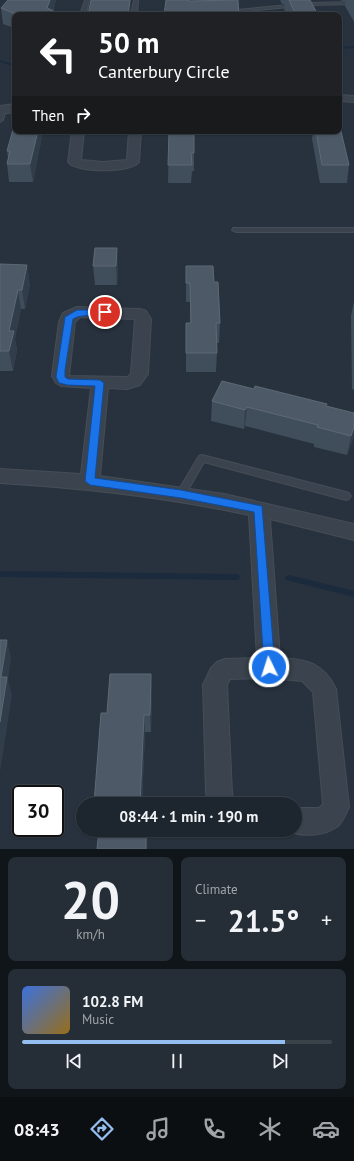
<!DOCTYPE html>
<meta charset="utf-8">
<style>
:root{--surface:#1d262e;--page:#252e36;--text:#f1f3f6;--muted:#a0a5aa;--line:#3b434a;--accent:#95bef0}
body{margin:0;font-family:"PT Sans",sans-serif;background:var(--page);color:var(--text);height:100vh;display:flex;flex-direction:column;font-size:15px;white-space:nowrap}
*{box-sizing:border-box;margin:0}
p{font-size:13px;color:var(--muted)}
.icon{flex:none;width:22px;height:22px;fill:none;stroke:currentColor;stroke-width:2;stroke-linecap:round;stroke-linejoin:round}
.map{position:relative;height:849px;overflow:hidden}
.side{display:flex;flex-direction:column;gap:8px;padding:8px;background:#101519;flex:1}
.side>*{flex:none}
.guide{position:absolute;left:12px;top:12px;width:330px;height:122px;border-radius:8px;box-shadow:0 1px 3px #0004,0 0 0 1px var(--line);background:#202124;color:#fff;overflow:hidden}
.speed{position:absolute;left:12px;top:785px;display:flex;gap:8px;font-size:20px;font-weight:700;text-align:center}
.speed>*{display:grid;place-content:center;width:52px;height:52px;border-radius:50%;background:var(--surface);box-shadow:0 1px 3px #0004,0 0 0 1px var(--line);line-height:1}
.speed .limit{border:2px solid #111;border-radius:6px;background:#fff;color:#111}
.pin{position:absolute;display:grid;place-items:center;width:34px;height:34px;color:#fff;margin:-17px;border:2px solid #fff;border-radius:50%;box-shadow:0 1px 4px #0007}
.me{position:absolute;width:44px;margin:-22px;rotate:356deg;stroke-linejoin:round;filter:drop-shadow(0 0 3px #0008)}
.turn{display:flex;align-items:center;gap:14px;height:84px;padding:0 20px;font-size:18px}
.turn .icon{width:52px;height:52px;stroke-width:2.5}
.turn b{display:block;font-size:28px;line-height:34px}
.then{display:flex;align-items:center;height:38px;padding:0 20px;background:#0003;gap:8px;font-size:15px}
.big{font-size:30px;font-weight:700;line-height:1.1}
.side .widget{flex:1;display:flex;flex-direction:column;justify-content:center;gap:6px;min-width:0;padding:0 14px;border-radius:8px;background:var(--page)}
.side .dial{align-items:center;gap:0}
.dial b{font-size:52px;line-height:1}
.song{display:flex;align-items:center;gap:12px}
.cover{width:48px;height:48px;border-radius:6px;background:linear-gradient(135deg,hsl(220 70% 55%),hsl(40 70% 35%))}
.played{height:4px;border-radius:2px;background:linear-gradient(90deg,var(--accent) 85%,var(--line) 85%)}
.keys{display:flex;justify-content:space-around;direction:ltr}
.heat{display:flex;justify-content:space-between;align-items:center;font-size:22px;direction:ltr}
.side .tiles{flex:1;display:grid;gap:8px;grid-template-columns:1fr 1fr}
.widget:last-child{grid-column:span 2}
.trip{position:absolute;left:76px;top:797px;width:226px;height:40px;border-radius:20px;background:var(--surface);box-shadow:0 1px 3px #0004,0 0 0 1px var(--line);font-weight:700;line-height:40px;text-align:center}
.tabs{display:flex;height:64px;justify-content:space-around;align-items:center;background:#0c0f12;color:var(--muted)}
.tabs .icon{width:28px;height:28px}
.tabs .active{color:var(--accent)}
.tabs b{font-size:18px;color:var(--text)}
.map>svg:first-child{display:block}
</style>
<div class="map">
<svg width="354" height="849" viewBox="0 0 354 849">
<rect width="100%" height="100%" fill="#27323e"/>
<g fill="none" stroke-linecap="round" stroke-linejoin="round">
<!-- stream -->
<g fill="#1b2a3c" fill-rule="evenodd">
<polygon points="354,46 354,48 339,49 339,47"/>
<polygon points="0,60 15,65 15,67 0,62"/>
<polygon points="0,571 236,574 239,575 240,577 239,579 236,580 0,577"/>
<polygon points="289,575 354,591 354,597 286,580 285,578 286,576"/>
</g>
<defs>
<g id="lane">
<polygon points="85,0 89,0 86,15 80,15"/>
<polygon points="134,0 138,0 137,15 131,15"/>
<polygon points="354,2 354,4 311,5 226,13 224,12 226,11 311,3"/>
<polygon points="3,107 6,109 3,120 0,122 0,109"/>
<polygon points="233,228 354,228 354,232 236,232 232,230"/>
<polygon points="202,455 346,492 349,493 351,496 349,499 346,500 204,462 184,497 178,497 176,494 178,491 199,456"/>
</g>
<g id="street">
<polygon points="339,95 354,96 354,102 339,101"/>
<polygon points="15,104 15,112 0,114 0,106"/>
<path d="M72 131H84L81 160 103 162 127 160 129 131H141L139 162C132 173 75 173 68 162Z"/>
<path d="M77 307 140 309 146 311 151 319 148 374 140 385 127 389 108 388 100 476 224 494 354 524V540L270 519 280 658C306 659 324 663 336 689L349 807C346 814 343 821 338 826 324 837 301 837 286 830H295V808H319L323 804 313 692 302 681 269 678 230 679 227 685 232 793 234 804H208L206 793 203 685 211 668 217 662 225 659 257 658 249 515C165 497 86 488 0 483V469L81 474 91 388 61 386 56 383 52 376 59 322 63 313ZM80 317 135 319 131 373 128 377 69 376 75 322Z"/>
</g>
</defs>
<!-- lane casing -->
<use href="#lane" stroke="#454d57" stroke-width="2"/>
<!-- street casing -->
<use href="#street" stroke="#454d57" stroke-width="2"/>
<!-- lane -->
<use href="#lane" fill="#3b444e" fill-rule="evenodd"/>
<!-- street -->
<use href="#street" fill="#3b444e" fill-rule="evenodd"/>
</g>
<!-- wall -->
<g fill="#404d5a">
<polygon points="56,0 53,11 62,15 15,15 15,33 14,33 14,28 3,24 1,8"/>
<polygon points="280,0 310,0 318,15 287,15 284,9 285,4 282,4"/>
<polygon points="341,0 354,0 354,22 345,6 346,1 342,1"/>
<polygon points="15,131 43,131 33,182 9,182 7,164 8,158 7,151"/>
<polygon points="169,131 194,153 194,171 192,171 191,183 168,183"/>
<polygon points="313,131 339,131 349,165 347,183 320,183 312,139"/>
<polygon points="95,248 118,267 117,285 95,285 93,266"/>
<polygon points="0,264 30,284 25,309 21,309 15,339 17,350 13,371 0,371"/>
<polygon points="186,266 214,282 220,323 219,343 216,343 217,353 216,372 186,372 186,323 190,323 190,302 186,302"/>
<polygon points="354,301 354,390 352,389 351,316"/>
<polygon points="212,401 326,407 354,436 347,455 314,447 314,444 245,426 244,429 211,421"/>
<polygon points="151,674 152,692 151,732 145,732 142,804 94,804"/>
</g>
<!-- shaded-wall -->
<g fill="#313d4a">
<polygon points="50,0 56,0 51,15 47,8"/>
<polygon points="130,0 131,0 130,15 128,15"/>
<polygon points="188,0 237,0 192,12"/>
<polygon points="38,131 43,131 43,132 33,182 30,164"/>
<polygon points="117,248 118,267 117,285 116,266"/>
<polygon points="27,265 30,284 25,309 22,290"/>
<polygon points="18,290 21,309 15,339 17,350 13,371 9,351 9,331"/>
<polygon points="247,407 245,426 244,429 245,410"/>
<polygon points="354,427 354,436 347,455 351,436"/>
<polygon points="7,640 11,658 8,680 12,695 0,772 0,722 1,677"/>
<polygon points="151,674 152,692 151,732 150,715"/>
<polygon points="144,715 145,732 142,804 140,804"/>
<polygon points="146,830 148,830 147,849 146,849"/>
</g>
<!-- building -->
<g fill="#4d5966" stroke="#5e6976">
<polygon points="8,0 50,0 47,8 62,15 18,15 1,8"/>
<polygon points="91,0 130,0 128,15 88,15"/>
<polygon points="166,0 188,0 189,1 238,0 239,15 164,15"/>
<polygon points="289,0 310,0 318,15 296,15"/>
<polygon points="339,123 349,165 322,165 316,131 339,131"/>
<polygon points="14,126 15,126 15,131 38,131 30,164 7,164 10,151 7,151"/>
<polygon points="169,131 194,131 194,153 191,153 192,165 168,165"/>
<polygon points="95,248 117,248 116,266 93,266"/>
<polygon points="0,264 27,265 22,290 18,290 9,331 14,331 9,351 0,351"/>
<polygon points="186,266 213,266 214,282 218,282 220,323 216,323 217,353 186,353 186,323 191,323 190,283 186,283"/>
<polygon points="222,381 254,389 255,386 327,404 326,406 354,413 354,427 351,436 317,427 318,425 247,407 245,410 212,401"/>
<polygon points="0,640 7,640 1,677 7,677 0,722"/>
<polygon points="110,674 151,674 150,715 144,715 140,804 94,804 101,713 107,713"/>
<polygon points="99,830 146,830 146,849 97,849"/>
</g>
<!-- route -->
<path fill="#1a73e8" stroke="#114b97" d="M77 310H105L109 312C100 320 84 312 73 319L65 370V377L68 379 100 380 104 383 95 478 181 490 262 506 275 667 273 671 269 672 265 671 264 667 254 512 181 498 90 485 85 481 95 386 67 385 59 383 56 377 65 317Z"/>
</svg>
<div class="speed"><div class="limit">30</div></div>
<div class="pin" style="left:105px;top:312px;background:#d93025"><svg class="icon" aria-label="arrive" viewBox="0 0 24 24"><path d="M6 21V4h12l-3 4 3 4H6"/></svg></div>
<svg class="me" style="left:269px;top:667px" viewBox="-20 -20 40 40"><circle r="17" fill="#1a73e8" stroke="#fff" stroke-width="3"/><path d="M0-11L8 9 0 5-8 9z" fill="#fff"/></svg>
<div class="trip">08:44 · 1 min · 190 m</div>
<div class="guide">
<div class="turn"><svg class="icon" aria-label="left" viewBox="0 0 24 24"><path d="M17 20v-9H6M10 6l-5 5 5 5"/></svg><div><b>50 m</b>Canterbury Circle</div></div>
<div class="then">Then<svg class="icon" aria-label="right" viewBox="0 0 24 24"><path d="M7 20v-9h11M14 6l5 5-5 5"/></svg></div>
</div>
</div>
<section class="side">
<div class="tiles">
<div class="widget dial"><b>20</b><p>km/h</p></div>
<div class="widget"><p>Climate</p>
<div class="heat"><a>−</a><b class="big">21.5°</b><a>+</a></div>
</div>
<div class="widget">
<div class="song"><i class="cover"></i><div><b>102.8 FM</b><p>Music</p></div></div>
<div class="played"></div>
<div class="keys"><svg class="icon" aria-label="previous" viewBox="0 0 24 24"><path d="M18 5L8 12l10 7zM5 5v14"/></svg><svg class="icon" aria-label="pause" viewBox="0 0 24 24"><path d="M8 5v14M16 5v14"/></svg><svg class="icon" aria-label="next" viewBox="0 0 24 24"><path d="M6 5l10 7-10 7zM19 5v14"/></svg></div>
</div>
</div>
</section>
<nav class="tabs">
<b>08:43</b>
<svg class="icon active" aria-label="directions" viewBox="0 0 24 24"><path d="M12 3l9 9-9 9-9-9zM9 14v-3h6M13 9l2 2-2 2"/></svg>
<svg class="icon" aria-label="music" viewBox="0 0 24 24"><path d="M9 18V5l10-2v13"/><circle cx="6" cy="18" r="3"/><circle cx="16" cy="16" r="3"/></svg>
<svg class="icon" aria-label="phone" viewBox="0 0 24 24"><path d="M5 4h4l2 5-3 2q2 4 5 5l2-3 5 2v4C11 20 4 13 5 4z"/></svg>
<svg class="icon" aria-label="climate" viewBox="0 0 24 24"><path d="M12 3v18M4 7l16 10M4 17L20 7"/></svg>
<svg class="icon" aria-label="car" viewBox="0 0 24 24"><path d="M5 17H2v-5l4-1 3-4h7l3 4 3 1v5h-3M9 17h6M6 11h13"/><circle cx="7" cy="17" r="2"/><circle cx="17" cy="17" r="2"/></svg>
</nav>
